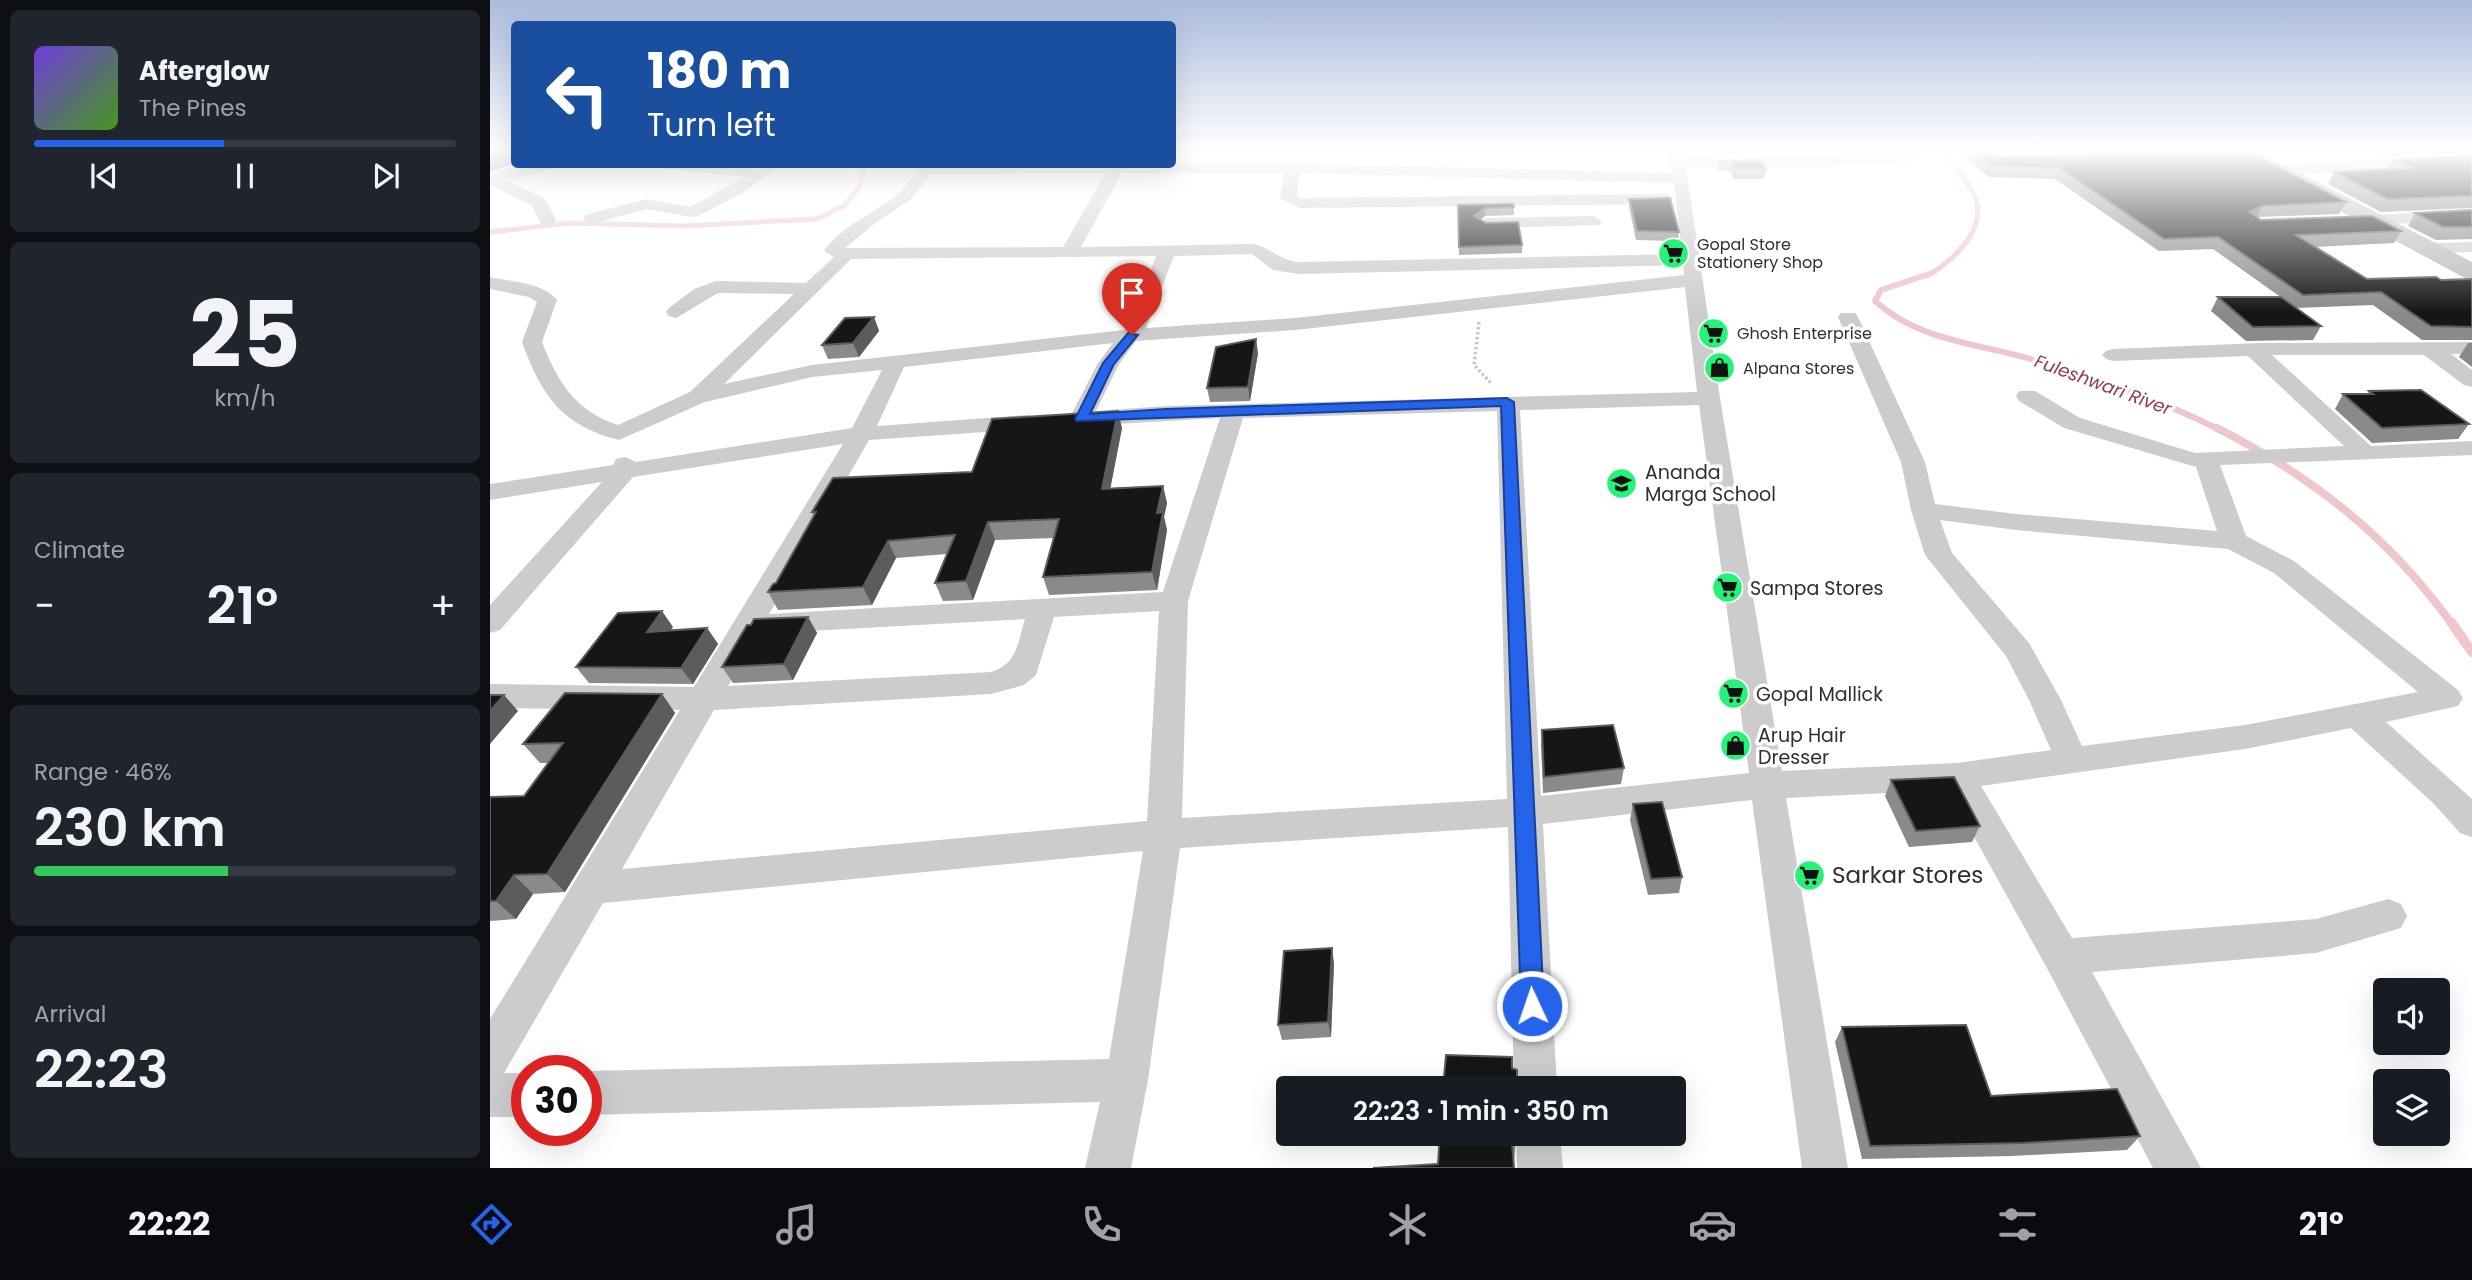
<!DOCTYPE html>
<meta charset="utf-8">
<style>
:root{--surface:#171b24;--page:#20242c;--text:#f1f3f6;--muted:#9ea1a6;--line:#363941;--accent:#2563eb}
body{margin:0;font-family:Poppins,sans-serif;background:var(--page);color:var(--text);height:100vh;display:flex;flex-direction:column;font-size:26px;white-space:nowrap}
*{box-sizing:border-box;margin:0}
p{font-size:23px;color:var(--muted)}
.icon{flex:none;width:38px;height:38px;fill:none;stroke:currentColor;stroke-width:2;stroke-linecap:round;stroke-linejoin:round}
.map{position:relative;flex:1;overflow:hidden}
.details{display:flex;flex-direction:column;gap:10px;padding:10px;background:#0d0f14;width:490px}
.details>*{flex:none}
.guide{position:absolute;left:21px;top:21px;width:665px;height:147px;border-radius:7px;box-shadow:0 7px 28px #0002;background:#1a4fa0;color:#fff;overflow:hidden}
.buttons{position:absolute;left:1883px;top:978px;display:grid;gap:14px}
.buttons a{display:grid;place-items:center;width:77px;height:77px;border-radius:7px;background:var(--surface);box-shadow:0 7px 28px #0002;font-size:35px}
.speed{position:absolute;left:21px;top:1055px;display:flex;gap:14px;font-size:35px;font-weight:700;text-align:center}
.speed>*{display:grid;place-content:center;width:91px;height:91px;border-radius:50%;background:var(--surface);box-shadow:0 7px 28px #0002;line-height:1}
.speed .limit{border:10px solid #d22;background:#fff;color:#111}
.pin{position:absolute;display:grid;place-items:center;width:60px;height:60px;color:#fff;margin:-72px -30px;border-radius:50% 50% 50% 0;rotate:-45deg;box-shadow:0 0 7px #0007}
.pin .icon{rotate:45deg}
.me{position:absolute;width:77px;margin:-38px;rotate:357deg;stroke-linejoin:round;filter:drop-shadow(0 0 5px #0008)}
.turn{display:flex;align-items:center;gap:24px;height:147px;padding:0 21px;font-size:32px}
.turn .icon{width:91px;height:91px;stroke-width:2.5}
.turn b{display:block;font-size:49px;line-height:60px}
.big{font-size:52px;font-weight:600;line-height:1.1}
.details .tile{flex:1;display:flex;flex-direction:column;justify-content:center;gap:10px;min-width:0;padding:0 24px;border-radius:10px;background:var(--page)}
.details .dial{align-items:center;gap:0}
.dial b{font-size:91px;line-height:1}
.song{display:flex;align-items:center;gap:21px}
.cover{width:84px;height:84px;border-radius:10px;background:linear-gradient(135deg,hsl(260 70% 55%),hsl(100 70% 35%))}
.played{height:7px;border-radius:4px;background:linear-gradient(90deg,var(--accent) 45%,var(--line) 45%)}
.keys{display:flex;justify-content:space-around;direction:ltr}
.heat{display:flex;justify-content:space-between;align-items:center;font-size:38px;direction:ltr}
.charge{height:10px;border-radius:5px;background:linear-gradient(90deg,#34c759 46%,var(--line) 0)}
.trip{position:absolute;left:786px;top:1076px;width:410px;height:70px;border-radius:7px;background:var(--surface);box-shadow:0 7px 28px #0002;font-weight:600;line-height:70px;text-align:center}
.dock{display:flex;height:112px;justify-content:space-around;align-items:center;background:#090b0e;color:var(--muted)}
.dock .icon{width:49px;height:49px}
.dock .current{color:var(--accent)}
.dock b{font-size:32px;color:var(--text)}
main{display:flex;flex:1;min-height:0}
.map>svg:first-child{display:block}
</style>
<main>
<section class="details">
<div class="tile">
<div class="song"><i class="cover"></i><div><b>Afterglow</b><p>The Pines</p></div></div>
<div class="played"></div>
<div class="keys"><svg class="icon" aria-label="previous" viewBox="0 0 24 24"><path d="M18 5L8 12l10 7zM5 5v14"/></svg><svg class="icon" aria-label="pause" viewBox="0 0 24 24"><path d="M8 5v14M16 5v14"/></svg><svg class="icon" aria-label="next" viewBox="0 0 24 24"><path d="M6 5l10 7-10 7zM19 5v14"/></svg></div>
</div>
<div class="tile dial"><b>25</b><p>km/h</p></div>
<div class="tile"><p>Climate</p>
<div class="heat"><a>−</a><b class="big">21°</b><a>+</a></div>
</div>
<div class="tile"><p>Range · 46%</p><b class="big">230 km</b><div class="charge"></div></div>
<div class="tile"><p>Arrival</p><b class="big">22:23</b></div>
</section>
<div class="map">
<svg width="1982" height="1168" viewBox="0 0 1982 1168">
<rect width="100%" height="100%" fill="#fff"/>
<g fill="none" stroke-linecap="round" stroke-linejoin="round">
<!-- stream-far3 -->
<g stroke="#eec6cc" stroke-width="5">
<polyline points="0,232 78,223 193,226 326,219 354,206 369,187 376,164"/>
<path d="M1439 275C1466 258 1502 225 1482 191 1474 176 1463 163 1453 150"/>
</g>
<!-- stream-far2 -->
<path stroke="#eec6cc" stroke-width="6" d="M1442 273 1391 290 1385 301C1430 342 1488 343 1544 360 1607 379 1671 400 1730 430"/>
<!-- stream-far1 -->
<path stroke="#eec6cc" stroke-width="8" d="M1727 428C1823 477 1898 536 1962 624"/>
<!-- stream -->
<polyline stroke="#eec6cc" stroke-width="10" points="1961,622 1982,652"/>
<!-- path -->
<polyline stroke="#c6c6c6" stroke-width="3.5" stroke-dasharray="2.5 2.5" stroke-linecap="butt" points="989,322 984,365 1001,383"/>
<!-- minor -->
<g fill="#ccc" fill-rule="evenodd">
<path d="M1177 150H1191L1193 157H1322L1423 151 1431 156 1423 161 1322 167H1196L1230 398 1292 771 1467 763 1561 750 1539 700 1516 656 1435 555 1421 510 1411 462 1348 317 1351 313H1365L1368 317 1435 462 1445 504 1526 514 1727 531 1706 467 1574 428 1529 401 1526 396 1529 391H1545L1590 418 1705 453 1854 446 1758 356 1623 361 1616 359 1612 355 1616 351 1623 349 1771 343 1982 342V354H1961L1982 370V387L1974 385 1934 355H1782L1881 446 1982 441V455L1730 465 1756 536 1804 561 1968 690 1973 698 1968 706 1896 722 1982 799V837L1970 833 1943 803 1861 728 1755 749 1491 786 1582 938 1826 919 1898 899 1911 904 1917 916 1911 928 1826 953 1602 972 1711 1168H1663L1558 970 1458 790 1296 798 1358 1168H1312L1262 800 1053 824 1067 1088H1024L1018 827 690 848 658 1080 641 1168H595L610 1102 96 1115V1071L619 1059 653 851 113 903 14 1073H37V1117H0V1019L190 710 0 708V684L204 687 353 444 143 477 10 630 0 633V605L112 482 0 500V484L123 465 126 459 135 457 146 462 362 428 392 370 322 377 215 402 129 440C72 426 51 395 32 342L47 302 39 297 0 289V277C21 282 52 282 67 300L52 342C67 381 86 412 128 425L200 392 304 294 228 293 186 318 179 316 176 312 179 308 204 289 226 281 316 283 344 257 334 251C352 225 384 214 408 194 417 186 425 174 432 164L803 163 1182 173ZM616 173 573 247 355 248 384 224 420 200 441 174ZM632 173H794L790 198 810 208 1176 204 1184 199 1176 194 812 198 807 196 810 173 1184 183 1192 254 809 262C790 261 782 248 763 244L591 247ZM762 254 783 270 809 274 1193 265 1194 275 805 318 656 328 684 256ZM666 256 641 320 634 330 322 365 234 384 361 259ZM1195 287 1207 392 676 406 606 411 629 364 646 341 805 330ZM623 343 608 363 579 419 583 424 592 426 730 418 673 592 279 614 379 440 538 429 546 427 550 422 546 417 538 415 387 426 414 367ZM1209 405 1259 773 1051 796 1030 410ZM1007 411 1017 799 692 818 698 601 753 418ZM1450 520 1526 530 1738 549 1784 573 1928 692 1755 725 1592 746 1571 700 1539 643 1462 553ZM669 611 657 821 132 869 224 710 501 694 534 685 546 675 564 617ZM535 619C528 642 527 665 501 672L238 686 271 628 283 633Z"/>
<polygon points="1982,154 1982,164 1790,175 1782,170 1790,165"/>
<polygon points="167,164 224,164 267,169 274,164 292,164 251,194 208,216 202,217 156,209 102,224 96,223 93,219 96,215 156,199 200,207 255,177 174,169"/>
<polygon points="0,175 8,176 55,199 66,220 63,224 51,224 42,206 0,184"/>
<polygon points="1982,210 1982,220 1862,226 1853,221 1862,216"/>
<polygon points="1103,216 1112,221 1109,225 996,228 987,223 996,218"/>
<polygon points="1982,242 1982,252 1938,253 1929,248 1938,243"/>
<polygon points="1026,1134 1070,1134 1073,1168 1027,1168"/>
</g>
<!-- tertiary -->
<polygon fill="#ccc" fill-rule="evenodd" points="34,164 66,164 64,168 0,186 0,174"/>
<!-- secondary -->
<polygon fill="#b9b9b9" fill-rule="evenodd" points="1741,150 1766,150 1982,262 1982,280 1973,277 1744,154"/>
</g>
<!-- wall -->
<g fill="#8a8a8a">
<polygon points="1222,150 1261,150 1260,154 1223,154"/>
<polygon points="1468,150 1637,150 1504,152 1503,154 1508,157 1856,202 1849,214 1767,217 1771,220 1911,231 1904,243 1824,247 1877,279 1951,280 1982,279 1982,340 1932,340 1883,305 1806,308 1723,249 1669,251 1565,179 1499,177"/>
<polygon points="1879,150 1982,150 1982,152 1892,157"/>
<polygon points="1982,155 1982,208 1891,212 1838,184 1844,172 1897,170 1903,160"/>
<polygon points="1270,160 1276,169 1274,179 1244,179 1240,171 1227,170 1229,161"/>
<polygon points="1139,199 1189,232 1188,241 1146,240 1139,207"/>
<polygon points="968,205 1024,207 1024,215 995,216 990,219 1032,245 1032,253 969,255"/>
<polygon points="1982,210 1982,239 1946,240 1918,226 1925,213"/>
<polygon points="1728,297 1831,326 1823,340 1756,341 1721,311"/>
<polygon points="384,317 389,331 369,357 338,359 332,345"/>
<polygon points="1978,343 1982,343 1982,367 1969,357"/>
<polygon points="768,353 760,401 720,402 717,388"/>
<polygon points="1879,391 1979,424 1968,439 1882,443 1845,409 1853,394 1878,394"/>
<polygon points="632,428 620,488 673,486 677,503 674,517 677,530 667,590 559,595 553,577 564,538 505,540 483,600 453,601 445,583 457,554 406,558 382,605 288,610 278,592 286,583 324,516 322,512 482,472"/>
<polygon points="318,617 327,633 303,680 243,683 232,667"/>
<polygon points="183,627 181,630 217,628 228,644 203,684 99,683 86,667"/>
<polygon points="172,694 185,713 75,892 43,894 26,919 0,921 0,797 34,796 59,763 50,763 33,744"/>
<polygon points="1052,730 1134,768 1131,784 1053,793 1051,746"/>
<polygon points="1401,780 1490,826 1482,842 1419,847 1395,796"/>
<polygon points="1143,804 1192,877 1189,893 1158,895 1140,820"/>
<polygon points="844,963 841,1037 792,1040 788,1025"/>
<polygon points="1352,1027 1501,1096 1650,1136 1637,1150 1522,1156 1372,1159 1345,1042"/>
<polygon points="1026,1134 1024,1164 948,1164"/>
</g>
<!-- shaded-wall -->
<g fill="#5c5c5c">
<polygon points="24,153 24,164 0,172 0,161"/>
<polygon points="1772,206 1766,217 1760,212"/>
<polygon points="995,208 995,216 985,224 984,216"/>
<polygon points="384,317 389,331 369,357 363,343"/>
<polygon points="766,339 768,353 760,401 758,387"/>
<polygon points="628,411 632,428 617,506 612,489"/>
<polygon points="673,486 677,503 674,517 677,530 667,590 662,572 667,513"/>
<polygon points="498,522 505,540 483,600 476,581"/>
<polygon points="398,541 406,558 382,605 373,587"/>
<polygon points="172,611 183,627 168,647 157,632"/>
<polygon points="318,617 327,633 303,680 294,664"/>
<polygon points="217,628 228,644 203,684 191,668"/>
<polygon points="172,694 185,713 75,892 57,874"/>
<polygon points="14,695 28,711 0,744 0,711"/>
<polygon points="24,875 43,894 26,919 6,901"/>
<polygon points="842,948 844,963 841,1037 838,1022"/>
</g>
<!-- building -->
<g fill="#161616" stroke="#5c5c5c" stroke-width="2">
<polygon points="0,150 24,150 24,153 0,161"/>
<polygon points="1483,150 1497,150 1508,157 1756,150 1856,202 1772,206 1760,212 1771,220 1882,216 1911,231 1806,235 1877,279 1946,277 1951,280 1982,279 1982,327 1941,326 1891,292 1813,295 1728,237 1674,239 1569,168 1502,166"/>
<polygon points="1982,155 1982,196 1897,199 1844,172 1923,168 1903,160"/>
<polygon points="1270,160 1276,169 1245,169 1241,161 1229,161"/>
<polygon points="1180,198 1189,232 1147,231 1139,199"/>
<polygon points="1023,204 1024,207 995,208 984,216 996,223 1028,222 1032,245 969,247 968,205"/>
<polygon points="1982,210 1982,227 1953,227 1925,213"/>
<polygon points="1728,297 1791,297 1831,326 1763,327"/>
<polygon points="384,317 363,343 332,345 355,318"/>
<polygon points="766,339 758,387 717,388 726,347"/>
<polygon points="1931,390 1979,424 1892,428 1853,394 1883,394 1879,391"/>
<polygon points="628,411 612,489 673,486 667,513 673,512 662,572 553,577 569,519 498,522 476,581 445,583 465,535 398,541 373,587 278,592 283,584 286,583 326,512 322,512 343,478 482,472 502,419"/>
<polygon points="172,611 157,632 217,628 191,668 86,667 128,613"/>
<polygon points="318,617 294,664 232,667 257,625 261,625 264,619"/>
<polygon points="75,693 172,694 57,874 24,875 6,901 0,901 0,797 34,796 73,743 33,744"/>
<polygon points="0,695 14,695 0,711"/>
<polygon points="1123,725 1134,768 1054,777 1052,730"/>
<polygon points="1464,777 1490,826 1426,831 1401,780"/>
<polygon points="1172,802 1192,877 1161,879 1143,804"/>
<polygon points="842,948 838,1022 788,1025 794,951"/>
<polygon points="1476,1025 1501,1096 1627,1089 1650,1136 1533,1143 1380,1146 1352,1027"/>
<polygon points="956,1055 1022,1057 1022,1068 1027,1070 1027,1088 953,1088"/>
<polygon points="950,1134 1026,1134 1025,1145 1022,1144 1024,1168 883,1168 948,1164"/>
</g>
<!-- sky -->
<linearGradient id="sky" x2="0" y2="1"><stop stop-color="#abd"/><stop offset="0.48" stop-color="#fff"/><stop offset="1" stop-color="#fff" stop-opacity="0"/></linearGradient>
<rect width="1982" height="313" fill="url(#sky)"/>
<!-- route -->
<polygon fill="#2563eb" stroke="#184099" stroke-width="2" points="638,333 648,335 624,364 600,414 676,409 1017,398 1024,402 1054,1006 1051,1013 1042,1017 1034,1013 1031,1006 1011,406 587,421 585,419 613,363"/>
<!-- icons -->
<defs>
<symbol id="supermarket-disc" viewBox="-11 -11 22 22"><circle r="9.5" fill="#25f278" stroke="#fff"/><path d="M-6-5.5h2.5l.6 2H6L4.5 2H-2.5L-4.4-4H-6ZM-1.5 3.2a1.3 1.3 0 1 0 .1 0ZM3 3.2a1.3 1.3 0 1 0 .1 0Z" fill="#111"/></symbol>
<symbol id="shop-disc" viewBox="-11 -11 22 22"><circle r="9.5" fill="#25f278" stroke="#fff"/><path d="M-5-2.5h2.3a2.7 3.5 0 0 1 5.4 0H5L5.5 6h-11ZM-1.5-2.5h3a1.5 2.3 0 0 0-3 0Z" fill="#111"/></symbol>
<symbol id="school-disc" viewBox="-11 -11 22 22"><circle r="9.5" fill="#25f278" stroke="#fff"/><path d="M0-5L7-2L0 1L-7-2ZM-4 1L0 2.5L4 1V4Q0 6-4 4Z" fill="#111"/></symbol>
</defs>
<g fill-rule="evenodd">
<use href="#supermarket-disc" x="1166" y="236" width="35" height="35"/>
<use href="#supermarket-disc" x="1206" y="316" width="35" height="35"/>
<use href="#shop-disc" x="1212" y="350" width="35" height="35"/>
<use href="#school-disc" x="1114" y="466" width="35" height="35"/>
<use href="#supermarket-disc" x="1220" y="570" width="35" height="35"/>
<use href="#supermarket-disc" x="1226" y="676" width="35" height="35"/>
<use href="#shop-disc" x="1228" y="728" width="35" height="35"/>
<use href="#supermarket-disc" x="1302" y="858" width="35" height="35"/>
</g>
<g text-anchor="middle" stroke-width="7" stroke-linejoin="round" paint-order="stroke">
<!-- far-poi labels -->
<g font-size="16" fill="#2f2f2f" stroke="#fff" text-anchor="start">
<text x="1207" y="250">Gopal Store<tspan x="1207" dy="18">Stationery Shop</tspan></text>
<text x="1247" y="339">Ghosh Enterprise</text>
<text x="1253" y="374">Alpana Stores</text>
</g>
<!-- far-water labels -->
<g font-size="18" font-style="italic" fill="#973743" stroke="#fff">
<text transform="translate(1613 385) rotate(20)" y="6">Fuleshwari River</text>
</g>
<!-- poi labels -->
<g font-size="19" fill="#2f2f2f" stroke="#fff" text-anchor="start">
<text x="1155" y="479">Ananda<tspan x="1155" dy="22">Marga School</tspan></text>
<text x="1260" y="595">Sampa Stores</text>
<text x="1266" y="701">Gopal Mallick</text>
<text x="1268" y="742">Arup Hair<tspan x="1268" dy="22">Dresser</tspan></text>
</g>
<!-- near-poi labels -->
<g font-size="23" fill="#2f2f2f" stroke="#fff" text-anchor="start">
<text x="1342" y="883">Sarkar Stores</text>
</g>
</g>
</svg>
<div class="buttons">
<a><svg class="icon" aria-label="sound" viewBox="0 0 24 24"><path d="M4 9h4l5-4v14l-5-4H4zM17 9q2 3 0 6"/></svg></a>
<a><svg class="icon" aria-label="layers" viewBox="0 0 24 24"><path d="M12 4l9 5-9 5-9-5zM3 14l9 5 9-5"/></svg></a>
</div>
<div class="speed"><div class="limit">30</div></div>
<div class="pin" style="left:642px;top:335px;background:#d93025"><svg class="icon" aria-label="arrive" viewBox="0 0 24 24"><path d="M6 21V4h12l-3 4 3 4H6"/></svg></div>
<svg class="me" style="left:1042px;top:1006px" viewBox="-20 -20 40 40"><circle r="17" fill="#2563eb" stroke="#fff" stroke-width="3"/><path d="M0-11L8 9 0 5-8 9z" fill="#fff"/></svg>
<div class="trip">22:23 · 1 min · 350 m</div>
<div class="guide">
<div class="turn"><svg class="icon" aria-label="left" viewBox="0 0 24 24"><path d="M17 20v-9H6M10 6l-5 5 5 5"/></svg><div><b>180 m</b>Turn left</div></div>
</div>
</div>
</main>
<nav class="dock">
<b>22:22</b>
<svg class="icon current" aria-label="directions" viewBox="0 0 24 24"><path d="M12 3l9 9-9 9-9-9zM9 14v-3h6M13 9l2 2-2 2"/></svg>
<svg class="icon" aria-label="music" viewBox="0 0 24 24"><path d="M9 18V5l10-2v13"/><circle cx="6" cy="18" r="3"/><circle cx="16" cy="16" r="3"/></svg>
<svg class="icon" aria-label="phone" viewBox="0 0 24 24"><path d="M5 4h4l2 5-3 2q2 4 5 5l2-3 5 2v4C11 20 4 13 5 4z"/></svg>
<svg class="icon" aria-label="climate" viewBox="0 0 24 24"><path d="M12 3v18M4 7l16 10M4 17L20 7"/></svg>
<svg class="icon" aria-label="car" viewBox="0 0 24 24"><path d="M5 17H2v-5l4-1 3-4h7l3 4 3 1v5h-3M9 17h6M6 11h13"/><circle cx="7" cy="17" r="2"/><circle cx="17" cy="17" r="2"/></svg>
<svg class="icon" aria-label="filters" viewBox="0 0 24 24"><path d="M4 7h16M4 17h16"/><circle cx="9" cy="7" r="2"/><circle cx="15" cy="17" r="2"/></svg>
<b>21°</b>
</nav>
